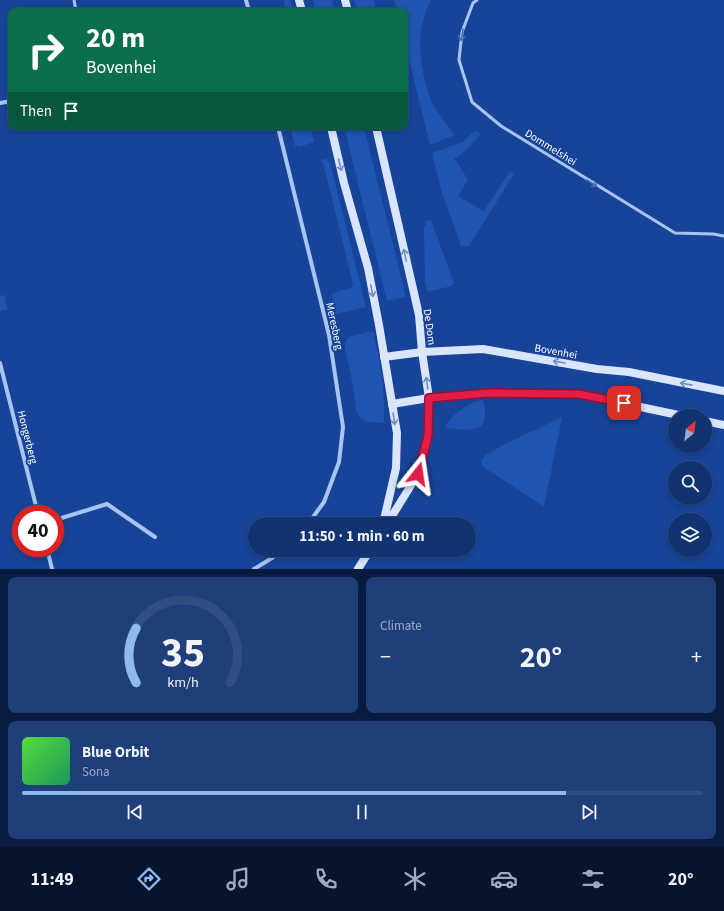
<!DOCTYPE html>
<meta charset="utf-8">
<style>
:root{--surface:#113372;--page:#1e3f7a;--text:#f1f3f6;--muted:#9caac4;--line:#304e84;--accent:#90b9f0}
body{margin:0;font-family:"Source Sans 3",sans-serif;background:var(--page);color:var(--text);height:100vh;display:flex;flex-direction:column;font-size:15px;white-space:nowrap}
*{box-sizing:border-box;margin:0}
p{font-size:13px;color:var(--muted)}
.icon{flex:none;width:22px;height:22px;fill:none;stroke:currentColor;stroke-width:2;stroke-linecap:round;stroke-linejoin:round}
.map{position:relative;height:569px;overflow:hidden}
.sheet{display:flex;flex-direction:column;gap:8px;padding:8px;background:#091c3f;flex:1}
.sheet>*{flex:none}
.banner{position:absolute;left:8px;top:8px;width:400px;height:122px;border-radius:8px;box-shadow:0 2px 6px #0003,0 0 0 1px var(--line);background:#0b6e4f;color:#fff;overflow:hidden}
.needle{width:26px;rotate:29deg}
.buttons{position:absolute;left:668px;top:409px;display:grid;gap:8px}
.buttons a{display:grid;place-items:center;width:44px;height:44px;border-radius:50%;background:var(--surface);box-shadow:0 2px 6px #0003,0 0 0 1px var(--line);font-size:20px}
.speed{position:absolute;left:12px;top:505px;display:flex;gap:8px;font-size:20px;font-weight:700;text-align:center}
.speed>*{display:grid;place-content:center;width:52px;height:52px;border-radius:50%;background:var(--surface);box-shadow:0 2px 6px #0003,0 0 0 1px var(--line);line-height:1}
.speed .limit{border:6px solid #d22;background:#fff;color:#111}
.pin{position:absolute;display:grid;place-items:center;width:34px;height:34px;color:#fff;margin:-17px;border-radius:8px;box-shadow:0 2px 6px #0006}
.me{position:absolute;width:44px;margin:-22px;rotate:15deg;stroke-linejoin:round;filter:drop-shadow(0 0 3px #0008)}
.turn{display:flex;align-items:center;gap:14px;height:84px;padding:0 12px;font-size:18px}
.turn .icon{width:52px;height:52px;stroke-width:2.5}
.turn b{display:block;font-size:28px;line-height:34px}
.then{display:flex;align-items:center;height:38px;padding:0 12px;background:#0003;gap:8px;font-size:15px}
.big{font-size:30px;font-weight:700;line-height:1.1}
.sheet .card{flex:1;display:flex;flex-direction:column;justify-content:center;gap:6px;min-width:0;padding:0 14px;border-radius:8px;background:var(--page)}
.sheet .dial{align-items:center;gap:0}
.dial svg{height:104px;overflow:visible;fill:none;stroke:var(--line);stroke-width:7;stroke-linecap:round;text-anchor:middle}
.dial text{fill:var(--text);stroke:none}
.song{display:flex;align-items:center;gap:12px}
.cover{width:48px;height:48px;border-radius:6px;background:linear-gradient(135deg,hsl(110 70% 55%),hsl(150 70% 35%))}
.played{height:4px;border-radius:2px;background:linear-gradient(90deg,var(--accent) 80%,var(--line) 80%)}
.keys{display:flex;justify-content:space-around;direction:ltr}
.heat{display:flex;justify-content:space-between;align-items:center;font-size:22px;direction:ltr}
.sheet .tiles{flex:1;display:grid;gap:8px;grid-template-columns:1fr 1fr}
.card:last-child{grid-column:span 2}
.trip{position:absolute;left:248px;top:517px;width:228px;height:40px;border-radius:20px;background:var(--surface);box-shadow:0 2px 6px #0003,0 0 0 1px var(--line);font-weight:700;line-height:40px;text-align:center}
.menu{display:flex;height:64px;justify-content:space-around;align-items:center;background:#07142e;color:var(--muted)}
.menu .icon{width:28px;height:28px}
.menu .selected{color:var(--accent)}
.menu b{font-size:18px;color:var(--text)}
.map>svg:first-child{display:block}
</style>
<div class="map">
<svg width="724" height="569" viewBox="0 0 724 569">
<rect width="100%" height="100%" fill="#174498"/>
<!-- green -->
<g fill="#1f54b1">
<polygon points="284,0 290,0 293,11 286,11"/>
<polygon points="313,0 332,0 335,11 315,11"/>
<polygon points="354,0 374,0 376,11 357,11"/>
<path d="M394 0H431C417 27 418 56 426 84 428 90 429 97 432 102 438 114 447 125 455 135L430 145 405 43V11H397Z"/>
<polygon points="290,127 310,127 314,142 299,147 298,146 295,146"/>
<polygon points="344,127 364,127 406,297 387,301"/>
<path d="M475 131 481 134 480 135C472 144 465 153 454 159L455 161 456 160 468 180 458 196 484 211 510 171 514 174 469 246H461L442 193 432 153 462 142Z"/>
<polygon points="327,158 328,162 330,162 366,307 336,314 332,295 333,293 351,288 353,284 323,163 320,160"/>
<polygon points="431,220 454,283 452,286 427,292 425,281 424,226 426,226 425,221"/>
<polygon points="3,295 5,296 7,309 0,311 0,296"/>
<path d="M373 331C376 346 380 361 382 376 384 392 384 407 384 423 371 422 361 424 356 410L353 386 345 349V344L347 339 351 336Z"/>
<path d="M481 400H483C484 405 485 409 485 413 487 436 460 429 446 428V425C455 413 466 404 481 400Z"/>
<polygon points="562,417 544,507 482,466 481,460 486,455 501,446"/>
</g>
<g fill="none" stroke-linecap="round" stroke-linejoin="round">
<!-- lane -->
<g stroke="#aac4f1" stroke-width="3">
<polyline points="74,0 76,11"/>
<polyline points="477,0 473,3 462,32 459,60 472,102 501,126 675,233 713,234 724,236"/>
</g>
<!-- street -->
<g stroke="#aac4f1" stroke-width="4">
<polyline points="246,0 249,11"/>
<polyline points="0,103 11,101"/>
<polyline points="278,127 329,335 343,427 339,462 324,502 308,524"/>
<polyline points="0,363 38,514"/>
<polyline points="55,520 107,504 155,537"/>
<polyline points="47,548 52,569"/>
<polyline points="254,569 272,558 281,550"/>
</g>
<!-- secondary -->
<g stroke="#d9e5fc" stroke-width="8">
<polyline points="299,0 302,11"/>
<polyline points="345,0 348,11"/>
<polyline points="331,127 344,183 368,268 379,325 397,433 396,468 383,524"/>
<polyline points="376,127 419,315 422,352 429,398 428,436 418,474 387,524"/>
<polyline points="384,357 422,352 483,349 597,369 629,372 724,391"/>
<polyline points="392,404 429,398 488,393 579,394 683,416"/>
<polyline points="705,421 724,425"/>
<polyline points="358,569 370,550"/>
</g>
</g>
<!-- one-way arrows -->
<defs><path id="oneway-shaft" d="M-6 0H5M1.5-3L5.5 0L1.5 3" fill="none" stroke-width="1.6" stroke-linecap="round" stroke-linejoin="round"/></defs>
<g stroke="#4a71b7">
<use href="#oneway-shaft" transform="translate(462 35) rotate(100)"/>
<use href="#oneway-shaft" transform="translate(592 183) rotate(31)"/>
</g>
<g stroke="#6e8cc5">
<use href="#oneway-shaft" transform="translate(340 165) rotate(76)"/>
<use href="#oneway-shaft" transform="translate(405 255) rotate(-102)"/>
<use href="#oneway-shaft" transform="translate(372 291) rotate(79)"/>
<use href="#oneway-shaft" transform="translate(559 362) rotate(-170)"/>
<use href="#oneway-shaft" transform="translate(427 383) rotate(-98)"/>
<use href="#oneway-shaft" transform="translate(686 384) rotate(-169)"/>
<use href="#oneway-shaft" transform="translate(394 419) rotate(81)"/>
</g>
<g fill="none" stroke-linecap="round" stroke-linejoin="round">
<defs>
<polyline id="route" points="418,474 428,436 429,398 488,393 579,394 624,403"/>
</defs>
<!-- route casing -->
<use href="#route" stroke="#92132f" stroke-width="10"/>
<!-- route -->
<use href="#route" stroke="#e11d48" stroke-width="7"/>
</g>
<g text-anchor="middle" stroke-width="4" stroke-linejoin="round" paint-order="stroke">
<!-- street labels -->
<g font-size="11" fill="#fff" stroke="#174498">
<text transform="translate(551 147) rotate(32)" y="4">Dommelshei</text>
<text transform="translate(335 326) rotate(78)" y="4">Meresberg</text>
<text transform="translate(430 327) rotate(82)" y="4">De Dom</text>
<text transform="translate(556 351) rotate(10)" y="4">Bovenhei</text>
<text transform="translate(28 437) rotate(76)" y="4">Hongerberg</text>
</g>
</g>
</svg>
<div class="buttons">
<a><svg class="needle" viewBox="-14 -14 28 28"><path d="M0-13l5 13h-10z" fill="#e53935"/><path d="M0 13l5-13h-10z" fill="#9caac4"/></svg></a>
<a><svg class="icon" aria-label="search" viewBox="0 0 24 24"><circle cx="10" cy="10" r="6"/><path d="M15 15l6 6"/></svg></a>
<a><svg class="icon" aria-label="layers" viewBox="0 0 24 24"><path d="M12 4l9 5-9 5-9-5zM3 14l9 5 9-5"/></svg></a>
</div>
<div class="speed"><div class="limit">40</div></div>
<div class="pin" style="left:624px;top:403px;background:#d93025"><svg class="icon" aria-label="arrive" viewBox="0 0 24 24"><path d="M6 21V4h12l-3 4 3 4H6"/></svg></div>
<svg class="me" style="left:418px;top:474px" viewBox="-20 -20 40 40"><path d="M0-17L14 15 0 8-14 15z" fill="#e11d48" stroke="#fff" stroke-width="4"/></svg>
<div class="trip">11:50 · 1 min · 60 m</div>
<div class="banner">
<div class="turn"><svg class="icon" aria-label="right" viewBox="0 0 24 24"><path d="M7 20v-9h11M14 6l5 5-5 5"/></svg><div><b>20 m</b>Bovenhei</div></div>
<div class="then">Then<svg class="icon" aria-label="arrive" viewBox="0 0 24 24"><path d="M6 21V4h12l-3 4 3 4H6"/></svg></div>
</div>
</div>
<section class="sheet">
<div class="tiles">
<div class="card dial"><svg viewBox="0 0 100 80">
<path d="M14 69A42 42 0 1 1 86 69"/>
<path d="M14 69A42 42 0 0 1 14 27" stroke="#90b9f0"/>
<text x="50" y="56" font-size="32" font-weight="700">35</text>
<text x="50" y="72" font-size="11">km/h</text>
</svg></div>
<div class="card"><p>Climate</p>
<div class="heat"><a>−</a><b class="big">20°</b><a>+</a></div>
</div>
<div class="card">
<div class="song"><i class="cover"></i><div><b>Blue Orbit</b><p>Sona</p></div></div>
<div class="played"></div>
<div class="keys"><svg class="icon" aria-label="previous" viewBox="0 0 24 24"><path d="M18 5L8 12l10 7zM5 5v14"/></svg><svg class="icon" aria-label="pause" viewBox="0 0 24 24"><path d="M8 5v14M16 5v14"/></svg><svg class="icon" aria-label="next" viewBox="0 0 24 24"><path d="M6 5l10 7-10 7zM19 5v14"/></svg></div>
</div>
</div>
</section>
<nav class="menu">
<b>11:49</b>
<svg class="icon selected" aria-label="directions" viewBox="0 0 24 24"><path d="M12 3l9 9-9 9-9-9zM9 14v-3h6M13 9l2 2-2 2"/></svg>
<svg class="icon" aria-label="music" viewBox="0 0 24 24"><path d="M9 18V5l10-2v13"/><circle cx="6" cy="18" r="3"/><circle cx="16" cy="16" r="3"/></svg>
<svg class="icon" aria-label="phone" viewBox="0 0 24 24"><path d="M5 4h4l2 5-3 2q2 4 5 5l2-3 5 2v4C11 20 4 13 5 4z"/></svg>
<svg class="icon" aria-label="climate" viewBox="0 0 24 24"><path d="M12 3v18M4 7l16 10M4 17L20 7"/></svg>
<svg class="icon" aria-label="car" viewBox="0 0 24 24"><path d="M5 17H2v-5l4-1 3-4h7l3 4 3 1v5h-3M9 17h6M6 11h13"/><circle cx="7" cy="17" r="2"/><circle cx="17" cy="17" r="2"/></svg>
<svg class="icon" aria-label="filters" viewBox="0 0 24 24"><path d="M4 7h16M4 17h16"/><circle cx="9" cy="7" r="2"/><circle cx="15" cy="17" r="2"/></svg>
<b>20°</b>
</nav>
